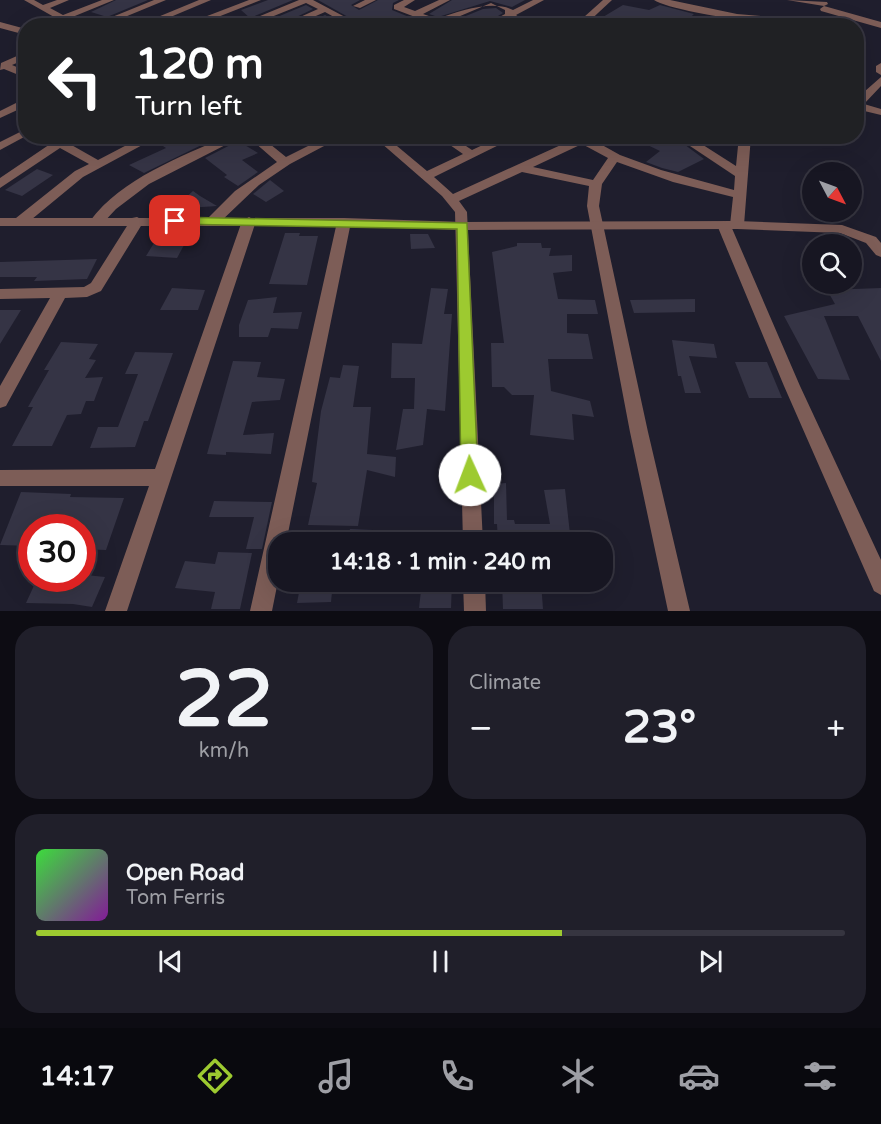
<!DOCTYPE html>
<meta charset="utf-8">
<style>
:root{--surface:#171622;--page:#201f2a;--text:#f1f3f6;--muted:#9e9fa5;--line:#363540;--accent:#9dca30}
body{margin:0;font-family:"Varela Round",sans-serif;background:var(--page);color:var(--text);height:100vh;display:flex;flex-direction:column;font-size:22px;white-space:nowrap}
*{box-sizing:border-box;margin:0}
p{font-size:20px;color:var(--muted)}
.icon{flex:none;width:33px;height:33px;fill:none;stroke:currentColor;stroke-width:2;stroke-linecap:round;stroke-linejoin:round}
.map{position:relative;height:611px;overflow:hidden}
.side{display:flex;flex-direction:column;gap:15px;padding:15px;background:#0d0c13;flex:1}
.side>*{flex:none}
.guide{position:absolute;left:18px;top:18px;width:846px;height:126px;border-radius:24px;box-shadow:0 6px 24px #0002,0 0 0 2px var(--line);background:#202124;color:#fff;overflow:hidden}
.needle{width:39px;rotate:131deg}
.tools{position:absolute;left:802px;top:162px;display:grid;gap:12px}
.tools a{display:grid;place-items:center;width:60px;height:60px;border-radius:50%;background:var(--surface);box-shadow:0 6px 24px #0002,0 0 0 2px var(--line);font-size:30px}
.speed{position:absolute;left:18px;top:514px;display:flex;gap:12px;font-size:30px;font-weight:700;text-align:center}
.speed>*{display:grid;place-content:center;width:78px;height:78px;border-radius:50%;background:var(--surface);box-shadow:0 6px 24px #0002,0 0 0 2px var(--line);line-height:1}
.speed .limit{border:9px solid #d22;background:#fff;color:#111}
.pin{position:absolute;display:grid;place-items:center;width:51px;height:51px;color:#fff;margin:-26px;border-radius:12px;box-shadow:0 3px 9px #0006}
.me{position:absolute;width:66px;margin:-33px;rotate:358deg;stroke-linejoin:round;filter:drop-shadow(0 0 4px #0008)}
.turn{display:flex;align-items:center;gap:21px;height:126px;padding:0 18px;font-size:27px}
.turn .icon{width:78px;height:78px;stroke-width:2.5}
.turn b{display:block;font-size:42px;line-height:51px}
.big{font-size:45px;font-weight:700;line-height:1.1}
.side .widget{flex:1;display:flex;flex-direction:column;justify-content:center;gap:9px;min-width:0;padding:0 21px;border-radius:24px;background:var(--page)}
.side .dial{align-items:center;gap:0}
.dial b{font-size:78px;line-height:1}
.song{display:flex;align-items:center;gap:18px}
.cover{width:72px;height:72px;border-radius:9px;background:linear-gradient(135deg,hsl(120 70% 55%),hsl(290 70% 35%))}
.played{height:6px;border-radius:3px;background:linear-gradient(90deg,var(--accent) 65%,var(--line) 65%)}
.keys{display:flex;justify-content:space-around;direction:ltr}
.heat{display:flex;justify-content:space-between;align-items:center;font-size:33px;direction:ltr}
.side .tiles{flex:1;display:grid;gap:15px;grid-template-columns:1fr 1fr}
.widget:last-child{grid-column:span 2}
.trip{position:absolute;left:268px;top:532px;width:345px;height:60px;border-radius:24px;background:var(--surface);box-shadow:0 6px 24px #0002,0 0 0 2px var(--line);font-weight:700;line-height:60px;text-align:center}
.tab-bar{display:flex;height:96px;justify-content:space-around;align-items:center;background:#09090e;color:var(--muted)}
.tab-bar .icon{width:42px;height:42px}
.tab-bar .current{color:var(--accent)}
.tab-bar b{font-size:27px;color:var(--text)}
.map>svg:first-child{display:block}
</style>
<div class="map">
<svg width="881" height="611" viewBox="0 0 881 611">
<rect width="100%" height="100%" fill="#1f1e2d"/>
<!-- building -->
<g fill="#353445">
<polygon points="116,0 148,0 107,17 91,12"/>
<polygon points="268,0 293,0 250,18 241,10"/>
<polygon points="318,0 360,0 351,5 359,10 378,0 399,0 393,3 392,10 431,26 364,26"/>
<polygon points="452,0 525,0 512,7 490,1 438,17 429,14"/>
<polygon points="306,5 313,9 278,26 258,25"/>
<polygon points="623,5 649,10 660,5 694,14 681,26 651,19 650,26 588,26"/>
<polygon points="496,8 503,13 481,26 454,26 451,22 483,9"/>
<polygon points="325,15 345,26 300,26"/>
<polygon points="178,136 183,136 194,144 210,136 220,136 144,173 129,165 166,148 160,144"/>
<polygon points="629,136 673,136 704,159 678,172 662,168 646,162 660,151"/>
<polygon points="238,141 258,153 242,160 258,172 238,186 224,177 227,175 205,158"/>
<polygon points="37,169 53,175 22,196 5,190"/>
<polygon points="270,180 284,191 266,202 253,194"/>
<polygon points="193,191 200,196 217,206 173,209"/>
<polygon points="285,233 300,233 299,236 318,236 307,285 269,284"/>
<polygon points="410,234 428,234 435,248 411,249"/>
<polygon points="159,235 189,236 177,258 146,256"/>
<polygon points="517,243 541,243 542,248 551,248 549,256 572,255 572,271 553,273 558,299 595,300 598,314 567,314 567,333 588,334 593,359 548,359 551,391 590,401 594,417 572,414 574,440 530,435 534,395 512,395 504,387 492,387 491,343 504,343 492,252 517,246"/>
<polygon points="97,259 87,279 34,281 37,277 0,277 0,262"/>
<polygon points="172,288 205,290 198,310 160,310"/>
<polygon points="431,288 448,289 444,314 452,314 445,411 427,409 423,445 396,450 403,409 414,409 415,378 391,378 392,343 422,344"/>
<polygon points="881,288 881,361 858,316 824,316 850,380 818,379 784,316 835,304 827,290"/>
<polygon points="277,297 273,313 302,312 298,329 271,328 268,337 239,337 239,325 248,300"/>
<polygon points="695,299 695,312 634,313 630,300"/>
<polygon points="0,310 21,310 0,344"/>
<polygon points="672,340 714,344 717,358 689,356 701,393 685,393 681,376 678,376"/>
<polygon points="61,342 98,344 89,359 96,360 85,378 103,377 94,401 86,401 81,414 67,415 52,446 12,446 33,407 28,407 49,370 44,370"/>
<polygon points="135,352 173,353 148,421 144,421 135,447 90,448 98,427 118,427 138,374 125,374"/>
<polygon points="233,361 261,362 257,377 285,379 280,400 252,402 243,435 274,433 271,454 226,452 226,455 207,454"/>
<polygon points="735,362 767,362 782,398 749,398"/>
<polygon points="343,365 359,366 353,407 371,407 367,454 396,457 395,477 367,470 358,526 308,525 317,483 312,482 321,411 330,377 340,378"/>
<polygon points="506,483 507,520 514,520 515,524 550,524 544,490 565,489 571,543 498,543 497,524 494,524 494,484"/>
<polygon points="21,492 71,494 70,497 124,498 106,550 82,549 82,528 32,528 32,546 0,545"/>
<polygon points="214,501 272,502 262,549 246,549 254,517 209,517"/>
<polygon points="350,529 395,531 395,543 346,543"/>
<polygon points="218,552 252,553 240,609 211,609 215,592 175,588 185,561 215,564"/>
<polygon points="86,575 105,577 92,607 73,604 26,603 37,579 84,579"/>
<polygon points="301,582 333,582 331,602 297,603"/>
<polygon points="422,582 452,582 451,608 419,608"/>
<polygon points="502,582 541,582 543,609 503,609"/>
</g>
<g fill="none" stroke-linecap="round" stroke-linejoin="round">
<!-- minor -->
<g fill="#7d5d57" fill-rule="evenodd">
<polygon points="24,0 34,0 43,5 57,0 69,0 50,8 63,15 102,0 114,0 70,18 82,26 70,26"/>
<polygon points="154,0 166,0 103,26 90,26"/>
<polygon points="199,0 211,0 149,26 136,26"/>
<polygon points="249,0 261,0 195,26 181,26"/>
<polygon points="299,0 313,0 362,26 350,26 325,12 293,26 280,26 318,9 306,3 249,26 236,26"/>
<polygon points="365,0 376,0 360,8 353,6"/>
<path d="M404 0H415L404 7 415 11 439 0H450L423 14 438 19C460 10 494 0 513 10L533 0H544L516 15 532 26H521L510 18 495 26H483L505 14V10L491 3 446 22 452 26H439L394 9V5Z"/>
<polygon points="603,0 612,0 584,26 574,26"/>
<path d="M654 0H670L737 14 825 21 829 24C808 32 673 13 654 0Z"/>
<polygon points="787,0 827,2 828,4 824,6 881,22 881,28 821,11 820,9 824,6"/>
<polygon points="0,22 26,29 26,35 0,28"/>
<polygon points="26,52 26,59 12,65 26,71 26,78 4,69 0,70 1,63"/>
<polygon points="881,63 881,75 876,72 876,66"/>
<polygon points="881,77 881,86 864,104 881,109 881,115 856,109 856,99"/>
<polygon points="26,98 26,106 0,118 0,111"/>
<polygon points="26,129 26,136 0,150 0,142"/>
<polygon points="62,136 75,136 68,143 98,160 144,136 159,136 83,177 26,224 16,224 14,221 16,218 75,171 89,164 60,148 0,188 0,178"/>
<path d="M227 136H243L149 184 116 209 102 224 97 225 90 221C122 178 181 157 227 136Z"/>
<polygon points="247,136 260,136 286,157 328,136 343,136 290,164 259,185 218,224 208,224 206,221 208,218 235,191 277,162"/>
<path d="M373 136H385L427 171 463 154 437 136H451L472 150 502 136H517L434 177 453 194 574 139 572 136H586L620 155 661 170 734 190 735 176 675 136H689L736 166 739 136H751L744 225 737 229 731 226 800 386 881 560V595L874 591 784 386 717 225 724 221 730 225 733 197 673 182 617 162 602 184 599 206 648 432 690 611H668L630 432 587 206 589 186 522 172 459 201 467 212 483 543H463L455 212 442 196ZM582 144 608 158 593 180 533 167Z"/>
<polygon points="137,217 144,221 101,291 87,297 65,298 6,406 0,408 0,386 50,298 0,299 0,289 84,287 91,283 132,218"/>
<polygon points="249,217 256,221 127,611 105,611 149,486 0,486 0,470 155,469 242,221"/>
<polygon points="344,218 351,222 286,543 279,543 279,576 272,611 250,611 337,222"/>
<polygon points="463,582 485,582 486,611 464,611"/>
</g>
<!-- tertiary -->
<polygon fill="#7d5d57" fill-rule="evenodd" points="0,218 344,218 463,222 737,221 842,225 876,237 881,243 881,257 876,255 866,243 840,233 737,229 463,230 344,226 0,226"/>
</g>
<!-- route -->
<polygon fill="#9dca30" stroke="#66831f" stroke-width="1.5" points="175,217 467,223 478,475 476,480 470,482 464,480 461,475 457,229 171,224 169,221"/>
</svg>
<div class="tools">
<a><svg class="needle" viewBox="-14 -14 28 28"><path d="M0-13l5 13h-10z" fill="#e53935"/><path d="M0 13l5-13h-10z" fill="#9e9fa5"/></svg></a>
<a><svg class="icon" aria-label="search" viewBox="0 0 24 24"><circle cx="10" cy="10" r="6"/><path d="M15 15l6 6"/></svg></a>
</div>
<div class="speed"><div class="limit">30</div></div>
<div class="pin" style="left:175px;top:221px;background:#d93025"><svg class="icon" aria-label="arrive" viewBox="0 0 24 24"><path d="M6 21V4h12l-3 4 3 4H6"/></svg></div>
<svg class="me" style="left:470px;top:475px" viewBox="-20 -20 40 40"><circle r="19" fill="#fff"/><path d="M0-13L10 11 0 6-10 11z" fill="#9dca30"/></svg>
<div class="trip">14:18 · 1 min · 240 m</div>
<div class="guide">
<div class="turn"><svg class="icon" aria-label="left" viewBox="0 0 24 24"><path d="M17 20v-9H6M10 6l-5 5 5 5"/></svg><div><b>120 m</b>Turn left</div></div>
</div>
</div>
<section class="side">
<div class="tiles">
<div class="widget dial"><b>22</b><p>km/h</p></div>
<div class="widget"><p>Climate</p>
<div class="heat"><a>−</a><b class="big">23°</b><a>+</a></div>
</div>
<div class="widget">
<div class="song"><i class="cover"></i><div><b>Open Road</b><p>Tom Ferris</p></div></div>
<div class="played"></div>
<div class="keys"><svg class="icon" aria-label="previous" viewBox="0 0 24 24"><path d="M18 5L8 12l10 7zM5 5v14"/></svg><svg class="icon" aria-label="pause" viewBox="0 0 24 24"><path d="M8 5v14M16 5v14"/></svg><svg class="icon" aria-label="next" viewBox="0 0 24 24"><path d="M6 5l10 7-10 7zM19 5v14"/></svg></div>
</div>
</div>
</section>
<nav class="tab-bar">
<b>14:17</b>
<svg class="icon current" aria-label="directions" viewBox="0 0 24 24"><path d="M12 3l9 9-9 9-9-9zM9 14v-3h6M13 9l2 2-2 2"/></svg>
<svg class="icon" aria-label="music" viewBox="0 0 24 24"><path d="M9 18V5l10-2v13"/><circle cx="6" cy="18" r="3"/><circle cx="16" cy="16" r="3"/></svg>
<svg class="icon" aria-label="phone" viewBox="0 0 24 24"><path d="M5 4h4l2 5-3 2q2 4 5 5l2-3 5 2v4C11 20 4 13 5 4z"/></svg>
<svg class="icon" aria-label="climate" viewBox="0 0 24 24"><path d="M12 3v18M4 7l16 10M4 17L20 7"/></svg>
<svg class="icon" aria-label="car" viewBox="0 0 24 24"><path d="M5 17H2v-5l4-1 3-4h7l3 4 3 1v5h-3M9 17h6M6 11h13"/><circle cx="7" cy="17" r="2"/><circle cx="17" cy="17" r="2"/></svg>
<svg class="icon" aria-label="filters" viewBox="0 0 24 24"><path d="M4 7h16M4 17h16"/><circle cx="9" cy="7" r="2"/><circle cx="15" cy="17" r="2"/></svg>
</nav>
